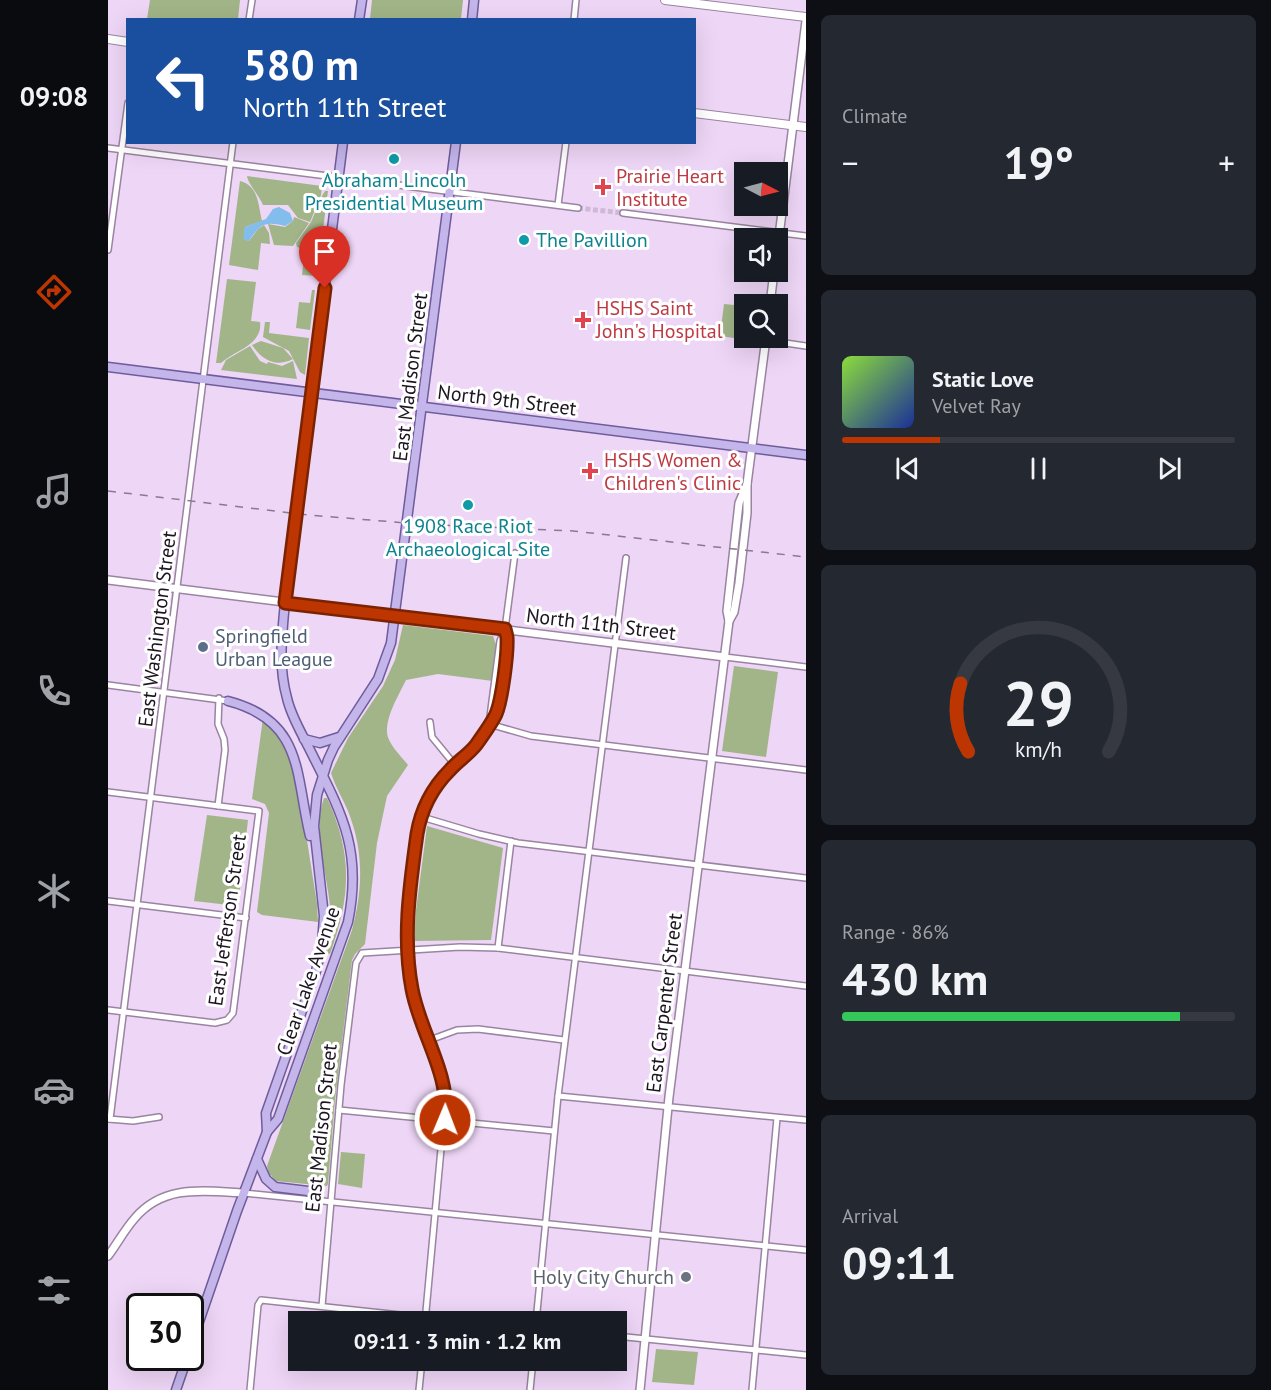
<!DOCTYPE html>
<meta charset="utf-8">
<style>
:root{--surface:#171b24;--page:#242831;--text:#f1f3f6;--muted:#9ea1a6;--line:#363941;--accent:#bd3501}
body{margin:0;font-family:"PT Sans",sans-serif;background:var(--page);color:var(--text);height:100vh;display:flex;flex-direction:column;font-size:22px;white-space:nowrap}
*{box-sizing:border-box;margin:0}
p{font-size:20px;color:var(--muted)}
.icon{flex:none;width:33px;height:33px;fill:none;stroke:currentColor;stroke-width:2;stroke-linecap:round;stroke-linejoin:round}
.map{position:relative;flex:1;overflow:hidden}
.panel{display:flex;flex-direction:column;gap:15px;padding:15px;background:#0d0f14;width:465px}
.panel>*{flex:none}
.banner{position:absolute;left:18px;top:18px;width:570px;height:126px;border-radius:0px;box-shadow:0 6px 24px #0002;background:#1a4fa0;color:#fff;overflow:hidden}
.needle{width:39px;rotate:96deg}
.fabs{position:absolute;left:626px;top:162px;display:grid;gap:12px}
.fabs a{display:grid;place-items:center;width:54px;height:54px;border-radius:0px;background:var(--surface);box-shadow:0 6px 24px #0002;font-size:30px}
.speed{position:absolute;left:18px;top:1293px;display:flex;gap:12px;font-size:30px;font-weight:700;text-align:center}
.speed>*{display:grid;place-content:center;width:78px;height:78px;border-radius:50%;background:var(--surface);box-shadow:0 6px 24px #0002;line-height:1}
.speed .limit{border:3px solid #111;border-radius:9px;background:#fff;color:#111}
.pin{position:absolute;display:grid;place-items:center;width:51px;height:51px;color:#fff;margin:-62px -26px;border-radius:50% 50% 50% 0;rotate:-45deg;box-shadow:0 0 6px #0007}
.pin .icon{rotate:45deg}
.me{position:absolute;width:66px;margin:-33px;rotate:1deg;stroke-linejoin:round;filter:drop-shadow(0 0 4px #0008)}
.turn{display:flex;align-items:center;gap:21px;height:126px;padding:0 18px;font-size:27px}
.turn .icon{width:78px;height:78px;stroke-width:2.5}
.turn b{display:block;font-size:42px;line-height:51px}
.big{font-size:45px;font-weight:800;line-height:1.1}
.panel .widget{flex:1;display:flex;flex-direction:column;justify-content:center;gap:9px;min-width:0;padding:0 21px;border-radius:9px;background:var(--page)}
.panel .dial{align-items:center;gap:0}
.dial svg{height:156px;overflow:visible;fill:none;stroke:var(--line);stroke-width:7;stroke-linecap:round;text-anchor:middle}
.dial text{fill:var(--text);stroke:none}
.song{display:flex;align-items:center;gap:18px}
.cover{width:72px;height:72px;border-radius:9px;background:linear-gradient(135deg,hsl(90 70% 55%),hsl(230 70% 35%))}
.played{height:6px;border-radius:3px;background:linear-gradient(90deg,var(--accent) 25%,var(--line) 25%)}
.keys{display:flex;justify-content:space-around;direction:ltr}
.heat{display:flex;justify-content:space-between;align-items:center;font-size:33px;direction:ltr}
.charge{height:9px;border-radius:4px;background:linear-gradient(90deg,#34c759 86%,var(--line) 0)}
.trip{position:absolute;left:180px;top:1311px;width:339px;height:60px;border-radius:0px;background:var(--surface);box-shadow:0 6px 24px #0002;font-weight:800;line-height:60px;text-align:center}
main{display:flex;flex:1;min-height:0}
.menu{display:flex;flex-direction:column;width:108px;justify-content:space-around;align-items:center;background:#090b0e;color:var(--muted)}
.menu .icon{width:42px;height:42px}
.menu .current{color:var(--accent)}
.menu b{font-size:27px;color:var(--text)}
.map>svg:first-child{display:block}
</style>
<main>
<nav class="menu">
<b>09:08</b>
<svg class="icon current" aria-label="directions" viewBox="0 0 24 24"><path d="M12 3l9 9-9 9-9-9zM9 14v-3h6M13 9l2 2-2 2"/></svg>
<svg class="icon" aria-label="music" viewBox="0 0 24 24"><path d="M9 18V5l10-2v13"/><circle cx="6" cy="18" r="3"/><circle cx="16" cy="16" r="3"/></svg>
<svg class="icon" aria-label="phone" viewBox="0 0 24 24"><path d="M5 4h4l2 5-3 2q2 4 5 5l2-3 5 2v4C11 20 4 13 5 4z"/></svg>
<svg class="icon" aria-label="climate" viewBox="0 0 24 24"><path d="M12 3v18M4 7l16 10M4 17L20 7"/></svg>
<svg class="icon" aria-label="car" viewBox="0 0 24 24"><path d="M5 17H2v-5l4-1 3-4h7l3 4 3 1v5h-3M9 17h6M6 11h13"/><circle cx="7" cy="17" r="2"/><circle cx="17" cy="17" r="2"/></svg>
<svg class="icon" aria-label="filters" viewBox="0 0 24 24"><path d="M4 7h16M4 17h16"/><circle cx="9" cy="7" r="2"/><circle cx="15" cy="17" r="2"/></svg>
</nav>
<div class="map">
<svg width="698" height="1390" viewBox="0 0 698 1390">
<rect width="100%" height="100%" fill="#eed6f6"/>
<!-- green -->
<g fill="#a1b588">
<polygon points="42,0 132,0 130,19 39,19"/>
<polygon points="264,0 355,0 353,19 262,19"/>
<path d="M139 176 214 186 213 195 202 222 190 218 180 205H155C151 195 140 184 139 176Z"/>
<path d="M132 181C151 186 150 205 154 221L137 227 136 239 141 241 150 229 156 225 161 233 162 244 153 243 150 270 121 265Z"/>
<polygon points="217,191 220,191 209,276 194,275 197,249 189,247 188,243 203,222 214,196"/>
<polygon points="186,217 201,223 185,246 166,245 160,224 177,227 185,221"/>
<path d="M119 279 148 282 143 321 152 322C155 345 127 350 113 363H108Z"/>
<polygon points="204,290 207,290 202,330 188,328 191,302 202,303"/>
<polygon points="616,304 636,306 636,338 647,338 646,341 612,336"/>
<polygon points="157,322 162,322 161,333 201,338 197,375 192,372 181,351 155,337"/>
<path d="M153 341 175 348 185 359C167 368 154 360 144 345Z"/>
<polygon points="142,346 152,361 159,364 160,362 174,366 185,361 189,379 113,370 118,360"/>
<path d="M295 625 385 636 389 648 385 681 330 674 298 680C291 695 278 715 279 733 280 744 293 756 300 765L279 796 269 843 257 944 247 954 244 960 227 1100 220 1184 219 1186 167 1181 163 1175 161 1177 159 1166 244 930C255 889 256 851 240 811 235 799 227 786 223 773L240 738 275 686 287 660Z"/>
<polygon points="626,666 670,672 658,757 614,751"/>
<polygon points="155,718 164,727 180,748 190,783 209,904 210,922 154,915 149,912 161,813 157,804 144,799"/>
<path d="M216 798H219C245 854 243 897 222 954L219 953C222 937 223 922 222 906 219 872 204 832 216 798Z"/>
<polygon points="99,815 140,820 130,906 86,901"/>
<polygon points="319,826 395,848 383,940 306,941 308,910"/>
<polygon points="233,1152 257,1154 254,1188 230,1184"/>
<polygon points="548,1349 590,1352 586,1385 544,1382"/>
</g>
<!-- water -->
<path fill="#83bdeb" d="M171 207 182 213 185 221 177 226C157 221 152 224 141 241L137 240 135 237 137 227 158 219 165 209Z"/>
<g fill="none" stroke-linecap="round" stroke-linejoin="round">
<!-- minor-tunnel -->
<polyline stroke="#ceb9d6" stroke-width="5" stroke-dasharray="5 2.5" stroke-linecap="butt" points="470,208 515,213"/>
<defs>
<g id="minor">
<polyline points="141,20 144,0"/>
<polyline points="466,20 468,0"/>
<polyline points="0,148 470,208"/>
<polyline points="450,205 458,142"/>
<polyline points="515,213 698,236"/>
<polyline points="0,250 20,103"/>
<polyline points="657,340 698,346"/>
<polyline points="617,657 698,667"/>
<polyline points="0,685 120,701"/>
<polyline points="322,722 324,737 347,765"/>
<polyline points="381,724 423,736 698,770"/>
<polyline points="381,724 392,641 397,629 407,553"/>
<polyline points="0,792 151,811 125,1013 119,1020 107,1023 0,1010"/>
<polyline points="110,806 117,750 116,739 110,724 111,698"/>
<polyline points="314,817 371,834 410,843 698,878"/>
<polyline points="0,901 138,918"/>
<polyline points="390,948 403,841"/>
<polyline points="319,1041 349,1030 370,1029 456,1040"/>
<polyline points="450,1096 698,1120"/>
<polyline points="231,1110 446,1131"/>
<polyline points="0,1119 25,1121 51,1117"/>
<polyline points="2,1119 125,142"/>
<polyline points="136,1193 698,1250"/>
<polyline points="214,1306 233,1085 248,963 254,953 352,947 390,948 698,986"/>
<path d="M317 1322 338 1095C333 1065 317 1038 308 1009 295 962 299 917 305 870 307 855 307 839 311 825 321 785 340 776 365 748 371 742 385 721 388 714 395 697 401 647 397 629"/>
<polyline points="428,1322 450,1096 518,558"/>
<polyline points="508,1336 698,1355"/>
<polyline points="142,1390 150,1305 153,1300 357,1322"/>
<polyline points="311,1390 314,1360"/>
<polyline points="422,1390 425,1360"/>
<polyline points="644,1390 669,1118"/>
</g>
<g id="tertiary">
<polyline points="669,252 698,21"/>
<polyline points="662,304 666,272"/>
<polyline points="0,580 617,657"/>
<polyline points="621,621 626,612 631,583 639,513 639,484 658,338"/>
<path d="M0 1256C9 1244 17 1229 27 1218 56 1184 96 1191 136 1193"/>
<polyline points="532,1390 561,1097 621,621 619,611 631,503 639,484"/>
</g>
<g id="secondary">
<polyline points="557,0 698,17"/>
<polyline points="0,39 20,42"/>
<polyline points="586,113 698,127"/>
</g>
<g id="primary">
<polyline points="251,20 254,0"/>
<polyline points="364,20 366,0"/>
<polyline points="0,367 698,455"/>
<path d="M120 701C196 721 187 774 202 836"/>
<polyline points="196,739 212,743 231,737"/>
<path d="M159 1132 170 1119 240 922C255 849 233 812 201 748 193 732 183 716 179 698 170 666 174 635 177 602L235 142"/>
<polyline points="149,1159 158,1179 167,1187 200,1191 210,1200"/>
<polyline points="82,1348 129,1211 159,1132 158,1113 208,971 214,945 216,916 206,826 209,795 220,760 226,747 270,679 283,643 348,142"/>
<polyline points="68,1390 79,1358"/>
</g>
</defs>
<!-- minor casing -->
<use href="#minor" stroke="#9a84a1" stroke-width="8"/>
<!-- tertiary casing -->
<use href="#tertiary" stroke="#9a84a1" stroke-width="10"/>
<!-- secondary casing -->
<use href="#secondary" stroke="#9a84a1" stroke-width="10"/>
<!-- primary casing -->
<use href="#primary" stroke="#6f5c9a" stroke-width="11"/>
<!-- minor -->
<use href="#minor" stroke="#fff" stroke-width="5"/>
<!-- tertiary -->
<use href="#tertiary" stroke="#fff" stroke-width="7"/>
<!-- secondary -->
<use href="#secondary" stroke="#fff" stroke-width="8"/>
<!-- primary -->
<use href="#primary" stroke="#c4b5eb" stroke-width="8"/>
<!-- rail -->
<polyline stroke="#8a798f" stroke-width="1.5" stroke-dasharray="8 8" stroke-linecap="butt" points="0,491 200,515 311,524 465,531 698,557"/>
</g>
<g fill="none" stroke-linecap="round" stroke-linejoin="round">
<defs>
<path id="route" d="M217 288 177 603 397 629 399 637C400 653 394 700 388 714 385 721 373 738 368 745 361 754 350 761 342 770 325 787 313 810 309 834 302 885 294 937 304 989 312 1033 343 1075 337 1120"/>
</defs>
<!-- route casing -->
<use href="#route" stroke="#7b2201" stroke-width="15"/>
<!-- route -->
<use href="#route" stroke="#bd3501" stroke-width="10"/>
</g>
<!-- markers -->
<g fill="#0f9aa8" stroke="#fff" stroke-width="2">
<circle cx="286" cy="159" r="6"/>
<circle cx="416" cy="240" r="6"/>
<circle cx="360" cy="505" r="6"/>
</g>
<g fill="#e0444e" stroke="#fff" stroke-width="2">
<path d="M492 178h6v6h6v6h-6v6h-6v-6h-6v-6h6z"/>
<path d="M472 311h6v6h6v6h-6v6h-6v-6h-6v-6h6z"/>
<path d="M479 462h6v6h6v6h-6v6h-6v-6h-6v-6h6z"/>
</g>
<circle fill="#5c6f8a" stroke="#fff" stroke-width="2" cx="95" cy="647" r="6"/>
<circle fill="#6b7280" stroke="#fff" stroke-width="2" cx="578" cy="1277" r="6"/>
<g text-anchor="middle" stroke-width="6" stroke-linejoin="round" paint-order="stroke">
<!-- health labels -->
<g font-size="20" fill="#be3a42" stroke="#fff" text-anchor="start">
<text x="508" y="183">Prairie Heart<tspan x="508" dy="23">Institute</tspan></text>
<text x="488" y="315">HSHS Saint<tspan x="488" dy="23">John's Hospital</tspan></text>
<text x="496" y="467">HSHS Women &amp;<tspan x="496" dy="23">Children's Clinic</tspan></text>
</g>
<!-- culture labels -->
<g font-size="20" fill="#0d838f" stroke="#fff">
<text x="286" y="187">Abraham Lincoln<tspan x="286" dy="23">Presidential Museum</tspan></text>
<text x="428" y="247" text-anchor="start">The Pavillion</text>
<text x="360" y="533">1908 Race Riot<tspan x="360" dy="23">Archaeological Site</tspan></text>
</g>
<!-- street labels -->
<g font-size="20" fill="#1c141f" stroke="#fff">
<text transform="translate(302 377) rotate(-83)" y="7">East Madison Street</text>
<text transform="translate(399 400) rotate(7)" y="7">North 9th Street</text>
<text transform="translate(493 624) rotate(7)" y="7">North 11th Street</text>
<text transform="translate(49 629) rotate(-83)" y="7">East Washington Street</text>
<text transform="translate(119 920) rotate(-82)" y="7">East Jefferson Street</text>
<text transform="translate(200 981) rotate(-71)" y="7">Clear Lake Avenue</text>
<text transform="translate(556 1003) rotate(-83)" y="7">East Carpenter Street</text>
<text transform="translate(213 1128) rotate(-84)" y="7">East Madison Street</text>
</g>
<!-- service labels -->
<g font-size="20" fill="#4e5e75" stroke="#fff" text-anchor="start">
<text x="107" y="643">Springfield<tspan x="107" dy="23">Urban League</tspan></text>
</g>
<!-- worship labels -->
<g font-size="20" fill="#5b616d" stroke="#fff" text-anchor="end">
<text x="566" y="1284">Holy City Church</text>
</g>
</g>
</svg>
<div class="fabs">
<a><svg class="needle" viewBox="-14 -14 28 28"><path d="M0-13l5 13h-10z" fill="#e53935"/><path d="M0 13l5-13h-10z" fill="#9ea1a6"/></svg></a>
<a><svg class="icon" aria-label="sound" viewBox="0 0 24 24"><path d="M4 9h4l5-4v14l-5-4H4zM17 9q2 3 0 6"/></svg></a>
<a><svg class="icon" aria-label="search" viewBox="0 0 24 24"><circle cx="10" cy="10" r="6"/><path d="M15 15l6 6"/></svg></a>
</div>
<div class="speed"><div class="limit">30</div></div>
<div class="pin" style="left:217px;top:288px;background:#d93025"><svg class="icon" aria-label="arrive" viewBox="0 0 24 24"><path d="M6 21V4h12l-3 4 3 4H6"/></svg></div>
<svg class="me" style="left:337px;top:1120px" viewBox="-20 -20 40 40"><circle r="17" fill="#bd3501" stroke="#fff" stroke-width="3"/><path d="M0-11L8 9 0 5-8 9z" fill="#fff"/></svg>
<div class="trip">09:11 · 3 min · 1.2 km</div>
<div class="banner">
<div class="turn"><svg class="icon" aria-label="left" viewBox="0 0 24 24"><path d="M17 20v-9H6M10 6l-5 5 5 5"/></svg><div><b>580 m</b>North 11th Street</div></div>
</div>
</div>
<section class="panel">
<div class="widget"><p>Climate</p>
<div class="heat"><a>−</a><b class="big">19°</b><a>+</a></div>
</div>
<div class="widget">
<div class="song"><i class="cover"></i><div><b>Static Love</b><p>Velvet Ray</p></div></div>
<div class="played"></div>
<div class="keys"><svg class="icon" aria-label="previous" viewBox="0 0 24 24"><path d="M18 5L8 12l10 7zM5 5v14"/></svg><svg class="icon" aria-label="pause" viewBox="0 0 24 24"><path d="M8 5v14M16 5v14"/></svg><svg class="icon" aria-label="next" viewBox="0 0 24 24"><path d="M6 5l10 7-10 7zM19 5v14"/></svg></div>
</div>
<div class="widget dial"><svg viewBox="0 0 100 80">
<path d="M14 69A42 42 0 1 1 86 69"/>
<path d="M14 69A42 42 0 0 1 10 34" stroke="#bd3501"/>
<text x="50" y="56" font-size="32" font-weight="700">29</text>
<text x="50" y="72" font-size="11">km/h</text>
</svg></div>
<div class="widget"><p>Range · 86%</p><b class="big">430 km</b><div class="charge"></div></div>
<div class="widget"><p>Arrival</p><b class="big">09:11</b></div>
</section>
</main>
